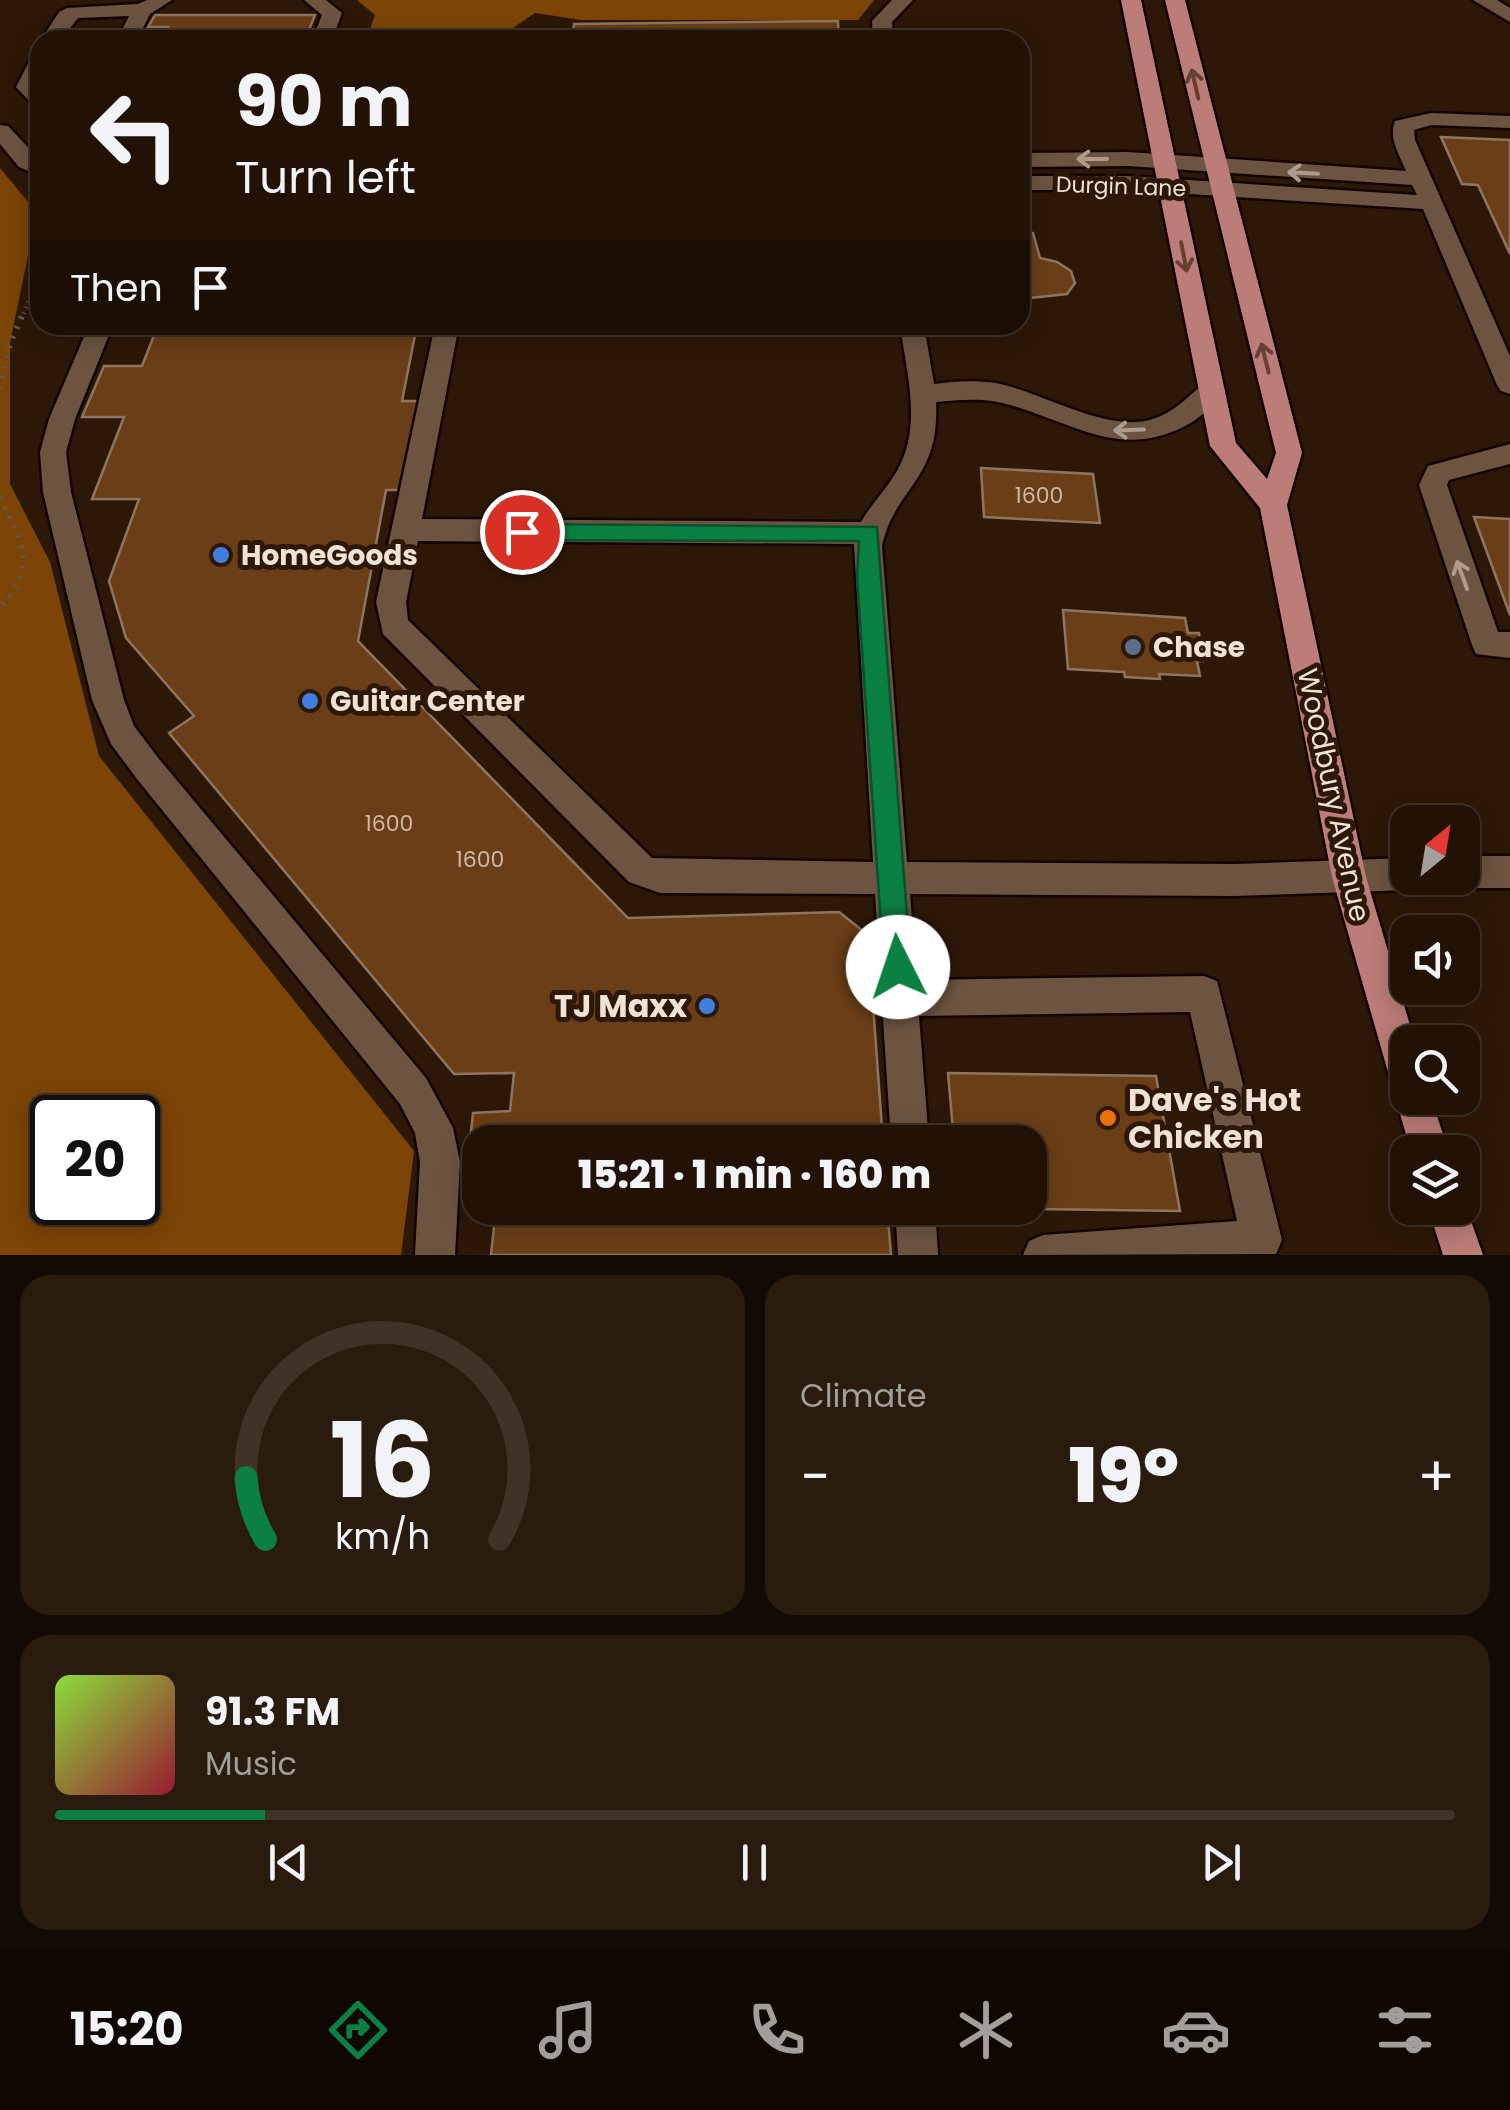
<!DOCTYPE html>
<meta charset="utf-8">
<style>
:root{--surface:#221205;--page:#2a1b0f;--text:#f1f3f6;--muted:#a29e9a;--line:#3f3227;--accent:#0b8043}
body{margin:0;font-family:Poppins,sans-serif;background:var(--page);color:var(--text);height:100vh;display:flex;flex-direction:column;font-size:38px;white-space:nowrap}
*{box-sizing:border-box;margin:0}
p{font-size:32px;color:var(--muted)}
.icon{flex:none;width:55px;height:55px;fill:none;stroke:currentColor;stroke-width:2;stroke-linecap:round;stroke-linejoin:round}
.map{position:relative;height:1255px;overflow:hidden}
.side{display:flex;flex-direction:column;gap:20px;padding:20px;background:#130a03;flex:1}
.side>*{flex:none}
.top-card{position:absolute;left:30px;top:30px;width:1000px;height:305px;border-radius:30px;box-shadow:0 5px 25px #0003,0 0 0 2px var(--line);background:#221205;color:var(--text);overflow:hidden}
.needle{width:65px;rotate:30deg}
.buttons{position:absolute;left:1390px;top:805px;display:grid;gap:20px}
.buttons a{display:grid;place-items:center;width:90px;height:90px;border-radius:20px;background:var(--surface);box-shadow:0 5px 25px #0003,0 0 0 2px var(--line);font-size:50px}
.speed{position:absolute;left:30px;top:1095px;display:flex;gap:20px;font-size:50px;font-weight:700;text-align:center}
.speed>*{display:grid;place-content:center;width:130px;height:130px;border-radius:50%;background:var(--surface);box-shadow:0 5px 25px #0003,0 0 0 2px var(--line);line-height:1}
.speed .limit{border:5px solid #111;border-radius:15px;background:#fff;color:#111}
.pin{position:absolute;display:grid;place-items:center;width:85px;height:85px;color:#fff;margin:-42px;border:5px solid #fff;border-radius:50%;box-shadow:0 2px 10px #0007}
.me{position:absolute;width:110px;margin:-55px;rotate:356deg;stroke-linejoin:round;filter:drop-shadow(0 0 8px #0008)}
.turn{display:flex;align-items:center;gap:35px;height:210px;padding:0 40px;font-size:45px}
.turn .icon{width:130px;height:130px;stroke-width:2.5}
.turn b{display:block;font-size:70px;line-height:85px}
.then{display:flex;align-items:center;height:95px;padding:0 40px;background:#0003;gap:20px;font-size:38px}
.big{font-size:75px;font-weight:800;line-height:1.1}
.side .card{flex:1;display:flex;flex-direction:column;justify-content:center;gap:15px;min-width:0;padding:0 35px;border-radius:30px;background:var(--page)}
.side .dial{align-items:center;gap:0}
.dial svg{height:260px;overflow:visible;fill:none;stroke:var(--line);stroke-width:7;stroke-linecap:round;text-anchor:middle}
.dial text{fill:var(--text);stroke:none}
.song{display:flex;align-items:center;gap:30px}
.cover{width:120px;height:120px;border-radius:15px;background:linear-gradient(135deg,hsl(90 70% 55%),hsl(350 70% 35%))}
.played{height:10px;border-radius:5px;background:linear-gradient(90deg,var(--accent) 15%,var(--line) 15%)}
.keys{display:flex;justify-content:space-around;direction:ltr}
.heat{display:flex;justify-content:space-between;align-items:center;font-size:55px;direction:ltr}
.side .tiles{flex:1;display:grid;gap:20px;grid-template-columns:1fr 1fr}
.card:last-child{grid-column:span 2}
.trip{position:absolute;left:462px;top:1125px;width:585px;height:100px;border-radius:30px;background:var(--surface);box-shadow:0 5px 25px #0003,0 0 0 2px var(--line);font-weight:800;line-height:100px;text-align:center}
.dock{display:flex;height:160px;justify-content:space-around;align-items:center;background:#0e0702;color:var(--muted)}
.dock .icon{width:70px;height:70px}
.dock .current{color:var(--accent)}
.dock b{font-size:45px;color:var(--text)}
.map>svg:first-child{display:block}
</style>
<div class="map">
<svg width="1510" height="1255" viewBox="0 0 1510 1255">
<rect width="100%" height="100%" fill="#2d1807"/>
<!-- forest -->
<g fill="#7c4406" fill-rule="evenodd">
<polygon points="357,0 874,0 858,20 581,20 535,13 514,27 510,40 366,40 375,15"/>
<path d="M0 168 29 203 32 236 10 343V484L50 562 99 756 414 1151 401 1255H0ZM52 1118H138V1202H52Z"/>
</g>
<!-- building -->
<g fill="#6a3e16" stroke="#8e7561" stroke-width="2.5">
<polygon points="155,15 315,15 305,40 161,40 168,27 148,27"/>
<polygon points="838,21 839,40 572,40 574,24"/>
<polygon points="1441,137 1510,140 1510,254 1478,185 1462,184"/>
<polygon points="1020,233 1033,233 1040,258 1057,262 1071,271 1075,283 1067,294 1020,299"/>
<polygon points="158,325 417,325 402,401 424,401 409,490 386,490 358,641 628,918 839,912 868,935 883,1142 480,1142 480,1159 468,1159 473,1113 510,1111 514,1073 454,1074 169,733 194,716 126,638 109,581 139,499 92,499 124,417 82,417 104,366 142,366"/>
<polygon points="981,468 1093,474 1100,523 984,517"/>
<polygon points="1474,517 1510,519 1510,615"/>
<polygon points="1063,610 1185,618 1188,633 1199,633 1203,661 1197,661 1200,676 1159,674 1160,679 1125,677 1124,672 1068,669"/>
<polygon points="948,1073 1156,1076 1180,1211 966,1208 1030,1208 1030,1142 954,1142"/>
<polygon points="496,1208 887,1208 891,1255 491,1255"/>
</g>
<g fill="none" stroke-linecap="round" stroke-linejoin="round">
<defs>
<g id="minor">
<polygon points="147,0 172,0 150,14 137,40 117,40 129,16 78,18 61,40 41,40 59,12 67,8 138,4"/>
<polygon points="304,0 326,0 342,13 332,40 312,40 322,15"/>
<polygon points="892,0 913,0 892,22 893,40 873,40 872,21"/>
<polygon points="1473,0 1497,0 1510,8 1510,22"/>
<polygon points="40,52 37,86 40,107 33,105 16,87 33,54"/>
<path d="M1431 113 1510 116V128L1431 125 1414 130 1415 140 1510 356V394L1501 391 1497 385 1423 209 1126 190H1020V176H1126L1417 195 1412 185 1128 166 1020 167V153L1128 152 1406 171C1400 156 1388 138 1395 121Z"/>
<polygon points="0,125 8,126 40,160 40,176 19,167 0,144"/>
<polygon points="89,325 113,325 75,419 66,452 71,492 124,700 134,726 159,759 426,1078 453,1128 460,1162 455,1255 415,1255 420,1162 415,1133 400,1104 137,779 111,744 92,700 43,492 40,452 49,419"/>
<path d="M435 325H459L422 519 861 522C873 501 891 485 901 463 921 421 906 369 900 325H924L934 384C954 381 975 380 996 383 1042 392 1107 434 1153 419 1173 413 1188 397 1203 384H1221L1225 390C1216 404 1199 419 1185 426 1115 462 1066 417 998 402 978 398 956 400 936 402 940 481 895 486 882 546L907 862 1235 864 1408 858V878H1424L1420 885 1408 890 1235 896 910 894 917 980 1204 976 1217 981 1282 1240 1276 1254 1023 1255 1029 1241 1043 1235 1237 1221 1190 1012 919 1016 929 1142H891L875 894 660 893 629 882 383 634 376 602ZM418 541 854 544 873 862 652 858 408 620 406 602Z"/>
<polygon points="1510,444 1510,464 1449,480 1447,485 1498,632 1510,632 1510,658 1476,654 1472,645 1419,485 1428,466"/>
<polygon points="1462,856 1510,856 1510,888 1462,888 1450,883 1447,878 1462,878"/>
<polygon points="895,1208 935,1208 938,1255 898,1255"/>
</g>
<g id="major">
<polygon points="1121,0 1141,0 1236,443 1267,479 1276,453 1165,0 1185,0 1302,453 1287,505 1366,877 1415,1042 1408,1042 1408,1098 1431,1098 1449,1152 1411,1152 1332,877 1260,508 1210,446"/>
<polygon points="1462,1195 1483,1255 1443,1255 1428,1208 1462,1208"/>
</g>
</defs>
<!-- minor casing -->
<use href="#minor" stroke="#140400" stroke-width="5"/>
<!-- major casing -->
<use href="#major" stroke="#140400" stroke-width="5"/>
<!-- path-far1 -->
<polyline stroke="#685546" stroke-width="5" stroke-dasharray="1 5" stroke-linecap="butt" points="21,319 40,276"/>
<!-- path -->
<g stroke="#685546" stroke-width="6" stroke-dasharray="2.5 8" stroke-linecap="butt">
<polyline points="0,389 10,343 22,316"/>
<path d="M0 497C21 543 39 564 0 607"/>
</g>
<!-- minor -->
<use href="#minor" fill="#6c5441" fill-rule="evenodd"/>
<!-- major -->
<use href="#major" fill="#bc7c78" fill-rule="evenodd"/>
</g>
<!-- one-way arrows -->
<defs><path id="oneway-shaft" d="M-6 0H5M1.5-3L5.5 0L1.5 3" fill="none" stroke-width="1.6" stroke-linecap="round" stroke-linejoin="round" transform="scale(2.5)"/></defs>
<g stroke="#664034">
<use href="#oneway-shaft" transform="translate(1195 84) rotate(-103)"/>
<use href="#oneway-shaft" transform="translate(1184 257) rotate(79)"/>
<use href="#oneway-shaft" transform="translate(1265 358) rotate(-104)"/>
</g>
<g stroke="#ae9b8c">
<use href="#oneway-shaft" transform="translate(1092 159) rotate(180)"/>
<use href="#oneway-shaft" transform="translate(1303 173) rotate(-177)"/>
<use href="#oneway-shaft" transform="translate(1129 430) rotate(178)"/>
<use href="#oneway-shaft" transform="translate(1462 575) rotate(-110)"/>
</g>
<!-- route -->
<polygon fill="#0b8043" stroke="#07532c" stroke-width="2.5" points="522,524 877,527 911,967 907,977 898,981 888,977 884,967 857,577 859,541 522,540 511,532"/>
<!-- markers -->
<g fill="#3f7fe0" stroke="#2d1807" stroke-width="4">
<circle cx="221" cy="555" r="10"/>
<circle cx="310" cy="701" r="10"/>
<circle cx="707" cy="1006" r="10"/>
</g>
<circle fill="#5c6f8a" stroke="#2d1807" stroke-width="4" cx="1133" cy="647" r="10"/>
<circle fill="#e8710a" stroke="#2d1807" stroke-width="4" cx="1108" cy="1118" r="10"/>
<g text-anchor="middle" stroke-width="10" stroke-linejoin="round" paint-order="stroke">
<!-- far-street labels -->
<g font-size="22" fill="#f0e2d7" stroke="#2d1807">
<text transform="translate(1121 186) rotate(2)" y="8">Durgin Lane</text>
</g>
<!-- number labels -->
<g font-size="22" fill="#ceb9a7">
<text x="1039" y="503">1600</text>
<text x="389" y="831">1600</text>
<text x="480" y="867">1600</text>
</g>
<!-- poi labels -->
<g font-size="28" font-weight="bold" fill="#f0e2d7" stroke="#2d1807" text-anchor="start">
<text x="241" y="565">HomeGoods</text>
<text x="1153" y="657">Chase</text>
<text x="330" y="711">Guitar Center</text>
</g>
<!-- street labels -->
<g font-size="28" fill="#f0e2d7" stroke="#2d1807">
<text transform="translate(1334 795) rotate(78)" y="10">Woodbury Avenue</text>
</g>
<!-- near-poi labels -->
<g font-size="32" font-weight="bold" fill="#f0e2d7" stroke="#2d1807" text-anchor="end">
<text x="687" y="1017">TJ Maxx</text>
<text x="1128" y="1111" text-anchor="start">Dave's Hot<tspan x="1128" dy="37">Chicken</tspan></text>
</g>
</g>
</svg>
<div class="buttons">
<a><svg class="needle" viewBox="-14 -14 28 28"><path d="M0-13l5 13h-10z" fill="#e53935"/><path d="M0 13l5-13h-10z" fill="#a29e9a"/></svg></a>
<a><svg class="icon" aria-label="sound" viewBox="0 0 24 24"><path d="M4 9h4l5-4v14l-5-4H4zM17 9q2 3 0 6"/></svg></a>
<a><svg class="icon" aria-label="search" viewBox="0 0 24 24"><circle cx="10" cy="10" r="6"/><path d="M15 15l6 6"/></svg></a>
<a><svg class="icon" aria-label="layers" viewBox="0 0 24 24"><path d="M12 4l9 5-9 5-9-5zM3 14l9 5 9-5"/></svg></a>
</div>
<div class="speed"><div class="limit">20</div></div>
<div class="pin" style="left:522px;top:532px;background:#d93025"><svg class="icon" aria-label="arrive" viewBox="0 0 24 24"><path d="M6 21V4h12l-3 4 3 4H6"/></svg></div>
<svg class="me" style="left:898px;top:967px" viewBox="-20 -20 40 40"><circle r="19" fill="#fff"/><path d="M0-13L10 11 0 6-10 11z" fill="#0b8043"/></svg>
<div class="trip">15:21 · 1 min · 160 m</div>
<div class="top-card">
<div class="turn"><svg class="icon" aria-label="left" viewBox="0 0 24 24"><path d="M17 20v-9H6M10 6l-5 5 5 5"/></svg><div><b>90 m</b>Turn left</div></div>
<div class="then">Then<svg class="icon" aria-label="arrive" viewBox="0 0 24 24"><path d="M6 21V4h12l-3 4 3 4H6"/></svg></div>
</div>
</div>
<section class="side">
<div class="tiles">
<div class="card dial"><svg viewBox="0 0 100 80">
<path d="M14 69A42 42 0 1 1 86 69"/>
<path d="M14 69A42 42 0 0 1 8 50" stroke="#0b8043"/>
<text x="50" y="56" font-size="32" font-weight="700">16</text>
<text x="50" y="72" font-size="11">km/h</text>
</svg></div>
<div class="card"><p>Climate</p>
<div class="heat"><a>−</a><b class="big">19°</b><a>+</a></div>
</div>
<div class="card">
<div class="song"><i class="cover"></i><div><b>91.3 FM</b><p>Music</p></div></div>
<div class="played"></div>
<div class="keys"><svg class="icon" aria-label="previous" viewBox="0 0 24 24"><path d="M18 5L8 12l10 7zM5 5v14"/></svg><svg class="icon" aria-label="pause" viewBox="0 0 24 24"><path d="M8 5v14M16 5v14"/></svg><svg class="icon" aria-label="next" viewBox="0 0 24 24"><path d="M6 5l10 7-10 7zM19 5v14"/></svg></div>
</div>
</div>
</section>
<nav class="dock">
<b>15:20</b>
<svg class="icon current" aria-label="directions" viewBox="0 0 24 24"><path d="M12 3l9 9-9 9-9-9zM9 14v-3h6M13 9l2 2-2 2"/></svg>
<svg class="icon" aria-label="music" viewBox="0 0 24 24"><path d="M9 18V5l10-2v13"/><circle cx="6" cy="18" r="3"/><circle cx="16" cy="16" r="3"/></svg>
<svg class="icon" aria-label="phone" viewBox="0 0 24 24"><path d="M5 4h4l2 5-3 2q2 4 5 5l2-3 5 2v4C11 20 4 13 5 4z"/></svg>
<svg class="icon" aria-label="climate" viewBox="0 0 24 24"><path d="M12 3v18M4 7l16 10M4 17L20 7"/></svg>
<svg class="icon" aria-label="car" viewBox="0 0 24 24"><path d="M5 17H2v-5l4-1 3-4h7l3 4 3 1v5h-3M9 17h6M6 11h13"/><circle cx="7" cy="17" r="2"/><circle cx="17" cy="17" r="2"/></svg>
<svg class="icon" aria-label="filters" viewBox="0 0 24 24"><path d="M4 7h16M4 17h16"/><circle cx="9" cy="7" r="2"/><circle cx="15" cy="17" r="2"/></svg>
</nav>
